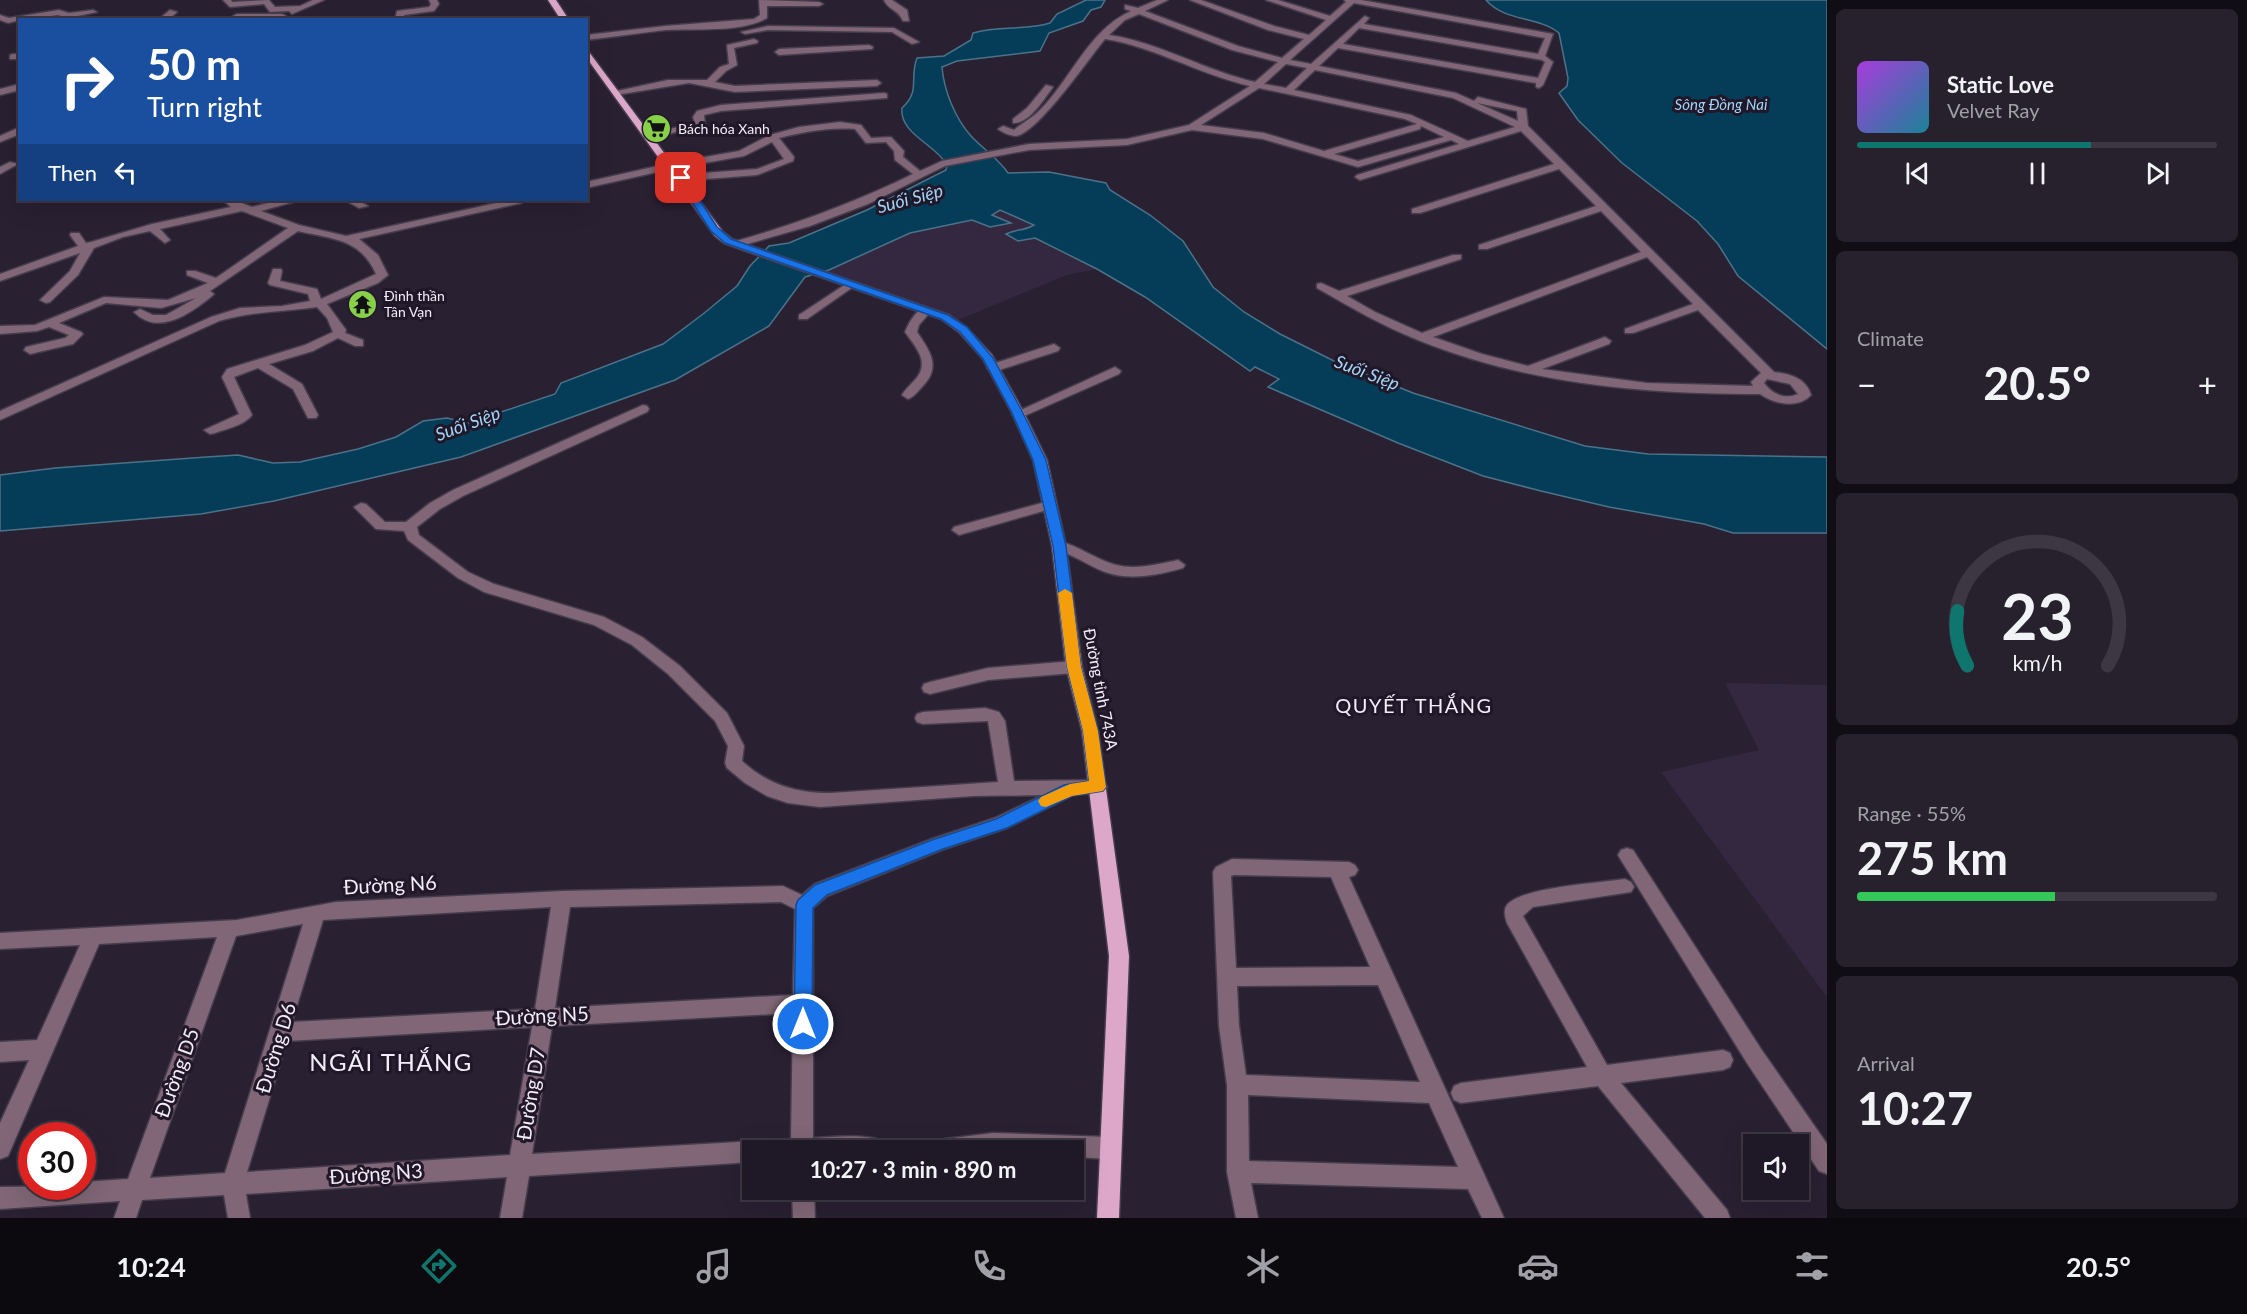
<!DOCTYPE html>
<meta charset="utf-8">
<style>
:root{--surface:#1f1826;--page:#27212e;--text:#f1f3f6;--muted:#a1a0a7;--line:#3c3743;--accent:#0f766e}
body{margin:0;font-family:Lato,sans-serif;background:var(--page);color:var(--text);height:100vh;display:flex;flex-direction:column;font-size:22px;white-space:nowrap}
*{box-sizing:border-box;margin:0}
p{font-size:20px;color:var(--muted)}
.icon{flex:none;width:33px;height:33px;fill:none;stroke:currentColor;stroke-width:2;stroke-linecap:round;stroke-linejoin:round}
.map{position:relative;flex:1;overflow:hidden}
.side{display:flex;flex-direction:column;gap:9px;padding:9px;background:#110d15;width:420px}
.side>*{flex:none}
.banner{position:absolute;left:18px;top:18px;width:570px;height:183px;border-radius:0px;box-shadow:0 6px 24px #0002,0 0 0 2px var(--line);background:#1a4fa0;color:#fff;overflow:hidden}
.fabs{position:absolute;left:1743px;top:1134px;display:grid;gap:12px}
.fabs a{display:grid;place-items:center;width:66px;height:66px;border-radius:0px;background:var(--surface);box-shadow:0 6px 24px #0002,0 0 0 2px var(--line);font-size:30px}
.speed{position:absolute;left:18px;top:1122px;display:flex;gap:12px;font-size:30px;font-weight:700;text-align:center}
.speed>*{display:grid;place-content:center;width:78px;height:78px;border-radius:50%;background:var(--surface);box-shadow:0 6px 24px #0002,0 0 0 2px var(--line);line-height:1}
.speed .limit{border:9px solid #d22;background:#fff;color:#111}
.pin{position:absolute;display:grid;place-items:center;width:51px;height:51px;color:#fff;margin:-26px;border-radius:12px;box-shadow:0 3px 9px #0006}
.me{position:absolute;width:66px;margin:-33px;rotate:0deg;stroke-linejoin:round;filter:drop-shadow(0 0 4px #0008)}
.turn{display:flex;align-items:center;gap:21px;height:126px;padding:0 30px;font-size:27px}
.turn .icon{width:78px;height:78px;stroke-width:2.5}
.turn b{display:block;font-size:42px;line-height:51px}
.then{display:flex;align-items:center;height:57px;padding:0 30px;background:#0003;gap:12px;font-size:22px}
.big{font-size:45px;font-weight:700;line-height:1.1}
.side .widget{flex:1;display:flex;flex-direction:column;justify-content:center;gap:9px;min-width:0;padding:0 21px;border-radius:9px;background:var(--page)}
.side .dial{align-items:center;gap:0}
.dial svg{height:156px;overflow:visible;fill:none;stroke:var(--line);stroke-width:7;stroke-linecap:round;text-anchor:middle}
.dial text{fill:var(--text);stroke:none}
.song{display:flex;align-items:center;gap:18px}
.cover{width:72px;height:72px;border-radius:9px;background:linear-gradient(135deg,hsl(280 70% 55%),hsl(190 70% 35%))}
.played{height:6px;border-radius:3px;background:linear-gradient(90deg,var(--accent) 65%,var(--line) 65%)}
.keys{display:flex;justify-content:space-around;direction:ltr}
.heat{display:flex;justify-content:space-between;align-items:center;font-size:33px;direction:ltr}
.charge{height:9px;border-radius:4px;background:linear-gradient(90deg,#34c759 55%,var(--line) 0)}
.trip{position:absolute;left:742px;top:1140px;width:342px;height:60px;border-radius:0px;background:var(--surface);box-shadow:0 6px 24px #0002,0 0 0 2px var(--line);font-weight:700;line-height:60px;text-align:center}
.dock{display:flex;height:96px;justify-content:space-around;align-items:center;background:#0c0a0f;color:var(--muted)}
.dock .icon{width:42px;height:42px}
.dock .active{color:var(--accent)}
.dock b{font-size:27px;color:var(--text)}
main{display:flex;flex:1;min-height:0}
.map>svg:first-child{display:block}
</style>
<main>
<div class="map">
<svg width="1827" height="1218" viewBox="0 0 1827 1218">
<rect width="100%" height="100%" fill="#292032"/>
<!-- built -->
<g fill="#332840">
<polygon points="1000,210 1034,225 1018,231 1018,241 1034,238 1097,269 1067,275 958,320 930,307 822,272 909,233 973,220 990,227 1010,223 992,214"/>
<polygon points="1725,683 1827,685 1827,997 1661,772 1759,750"/>
</g>
<!-- water -->
<g fill="#053d58" stroke="#4c7289" stroke-width="1.5">
<path d="M1086 0H1105L1101 7 1091 10 1083 21 1049 33 1040 51 957 61 942 67C944 91 955 118 971 136 983 149 998 158 1008 173L1049 172 1106 183 1110 190 1150 215 1183 241 1213 287 1244 312 1280 334 1336 362 1413 393 1585 446 1648 454 1827 457V533H1733L1704 524 1609 507 1541 491 1483 476 1398 443 1268 387 1279 379 1255 367 1250 371 1145 297 1097 269 1035 238 1018 241 1006 234C1016 229 1024 231 1034 225L1000 210 992 215 1011 223 990 227 972 220 910 233 829 270 805 277 769 326 675 380 461 457 274 501 201 514 0 531V475L55 468 206 457 238 455 273 463 300 462 358 449 396 437 423 421 447 418 468 423 555 394 561 383 663 344 703 314 737 286 750 266 769 246 789 243 867 210 946 170 947 165C937 145 899 134 902 108 921 91 909 78 917 58L944 56 971 40 973 33C999 25 1025 31 1050 23L1057 14Z"/>
<path d="M1486 0H1827V349L1738 276 1718 244 1697 221 1622 163 1578 120 1559 93 1567 86 1568 78 1559 33C1538 16 1505 22 1486 0Z"/>
</g>
<g fill="none" stroke-linecap="round" stroke-linejoin="round">
<defs>
<g id="minor">
<polygon points="223,0 231,0 232,2 269,0 275,7 300,6 313,0 324,0 292,14 289,11 270,12 264,4 230,7"/>
<polygon points="429,0 437,0 439,4 434,11 404,15 403,20 395,20 397,11 429,7 431,4"/>
<path d="M759 0 819 2 823 4 819 6H767V18C742 33 695 28 666 30 639 33 613 37 586 40V35L665 26 754 19 760 15Z"/>
<path d="M884 0H892L907 10 909 21H903C898 9 888 10 884 0Z"/>
<path d="M1157 0H1168L1145 11 1238 46 1282 58 1304 39 1268 30 1190 0H1201L1274 26 1309 35 1326 20 1266 0H1278L1330 16 1346 2 1344 0H1361L1553 34 1545 56 1553 62 1543 85 1539 88 1536 87V83L1338 48 1319 66 1456 93 1474 101 1478 97 1526 109 1528 126 1774 372C1790 374 1806 378 1811 395 1798 409 1774 404 1760 394 1644 394 1526 384 1418 340 1383 326 1350 307 1317 288V284L1321 283 1339 291 1453 255H1461V259L1347 296 1375 312 1422 333 1641 252 1601 211 1487 249H1479V245L1596 206 1559 169 1420 213H1412V209L1554 164 1521 131 1360 180 1355 177 1357 175 1459 144 1451 140 1358 167 1263 139 1192 130 1127 145 1029 150 945 166 868 204 810 226 737 247 732 244 733 242C796 224 854 203 913 174L895 160 894 151 886 142 866 143 855 129C829 127 804 132 779 138L794 157 793 161 757 175 681 181 676 178 690 174 757 169 784 159 772 142 744 156 671 169 586 188V182L671 163 739 151 770 135 799 127 840 122 861 125 871 138 891 137 904 151 903 157 920 171 942 161 1029 144 1127 139 1189 125 1250 86C1201 75 1152 46 1105 39 1089 58 1038 133 1016 136 1010 136 1002 132 998 129L1003 126 1014 130C1021 124 1030 119 1037 113 1070 82 1088 30 1131 11L1125 9V5L1138 8ZM1354 3 1545 38 1538 54 1364 24 1369 18 1365 16 1311 64 1290 60ZM1139 14 1232 50 1278 62 1255 82C1206 71 1158 42 1109 35L1125 20ZM1359 28 1542 60 1545 62 1538 78 1343 44ZM1286 64 1307 68 1286 88 1264 84ZM1315 70 1453 98 1515 127 1468 141 1411 115 1294 90ZM1259 88 1405 119 1417 124 1324 151 1264 133 1201 125ZM1477 103 1517 111 1518 121ZM1421 126 1444 137 1358 161 1334 154 1420 129ZM1647 257 1693 304 1625 329V333H1633L1698 310 1761 373 1751 382 1753 386 1647 383 1542 369 1609 344 1611 341 1605 337 1528 366 1482 354 1433 337ZM1767 379 1790 384 1798 394C1785 400 1772 394 1764 383Z"/>
<polygon points="59,10 69,13 93,10 97,12 68,18 58,15 20,20 8,23 0,20 0,15 9,18"/>
<polygon points="170,10 177,12 168,20 158,20"/>
<polygon points="237,14 282,14 286,16 282,18 234,18 233,16"/>
<polygon points="768,26 894,28 919,42 912,44 892,32 768,30 745,34 741,32"/>
<polygon points="754,39 758,41 757,43 734,48 737,65 726,71 715,82 735,86 877,80 881,83 877,86 735,92 689,83 616,95 612,92 668,80 707,80 720,67 729,64 727,45"/>
<polygon points="869,45 873,47 872,49 779,55 775,52 779,49"/>
<polygon points="13,54 20,54 20,59 10,59 10,55"/>
<polygon points="20,84 20,90 0,95 0,89"/>
<path d="M1046 85 1053 87C1044 99 1029 124 1013 123V119L1027 108Z"/>
<polygon points="884,93 887,94 887,98 721,111 704,115 705,124 700,127 649,138 644,135 695,123 693,117 697,111 721,105"/>
<polygon points="20,127 20,134 0,142 0,136"/>
<polygon points="10,162 18,164 0,174 0,167"/>
<path d="M223 200H234L252 207 280 200H294L293 202 261 211 299 225 346 236 510 200H526L521 203 359 239 378 255 388 275 378 283 327 304 346 330 345 333 363 340V346H355L338 338 313 351 269 364 302 384 318 415 316 418H308L293 389 258 368 234 377 252 415C243 426 228 428 215 433L210 434 204 430 239 414 222 377 227 369 305 345 333 332 327 318 317 307C284 312 251 311 219 321L0 420V411L211 317 240 308 282 306 310 301 308 294 270 285 268 283 273 269H281L282 271 280 281 317 289 321 299 376 274C360 238 332 239 298 231L210 291 214 294 212 296C191 313 158 337 134 312L140 309 153 315H166L196 298 161 308 106 303 59 323 81 332 83 334 73 344 30 354 24 350 26 347 65 338 69 335 49 327 37 331 0 334V326L35 325 104 297 168 300 208 283 187 275V271H195L216 278 288 228 242 211 160 229 170 240 165 243 150 231 123 237 94 248 78 275 50 302 46 303 40 300 70 271 80 253 0 281V274L78 246 70 235 71 233H79L86 243 91 242 152 224 231 207Z"/>
<polygon points="345,200 357,200 368,206 359,208"/>
<polygon points="849,282 853,283 853,287 807,319 799,319 799,315"/>
<path d="M926 307 932 310 919 325 917 332C930 351 942 367 922 387 918 391 914 397 908 399L902 395C906 388 913 383 918 376 929 360 914 345 905 332 909 322 916 310 926 307Z"/>
<polygon points="1054,344 1060,348 1058,351 993,372 987,368 989,365"/>
<polygon points="1115,367 1121,371 1119,374 1022,417 1018,418 1012,414"/>
<path d="M643 405 647 406 649 409 647 412 463 496 440 509 417 527 419 535 468 572 494 584 604 617 642 637 680 666 727 713 744 746 742 761C768 785 796 793 831 793L998 782 988 721 923 724 917 722 915 718 917 714 923 712 985 708 999 712 1005 721 1014 781 1098 780 1104 782 1107 787 1104 792 1073 795 1007 828 944 849 827 896 813 908V1138C837 1137 864 1133 888 1142L891 1150H753V1162L529 1176 522 1218H500L507 1177 246 1194 250 1218H228L224 1195 142 1200 136 1218H114L120 1201 0 1209V1187L82 1186V1182L128 1179 217 937 99 944 8 1156 0 1159V1123L29 1060 0 1062V1042L37 1040 80 945 0 949V933L237 920 336 902 562 891 783 886 802 895 815 884 932 839 995 818 1043 795 973 796 820 807 788 803 767 796 745 783 727 768 725 763 728 746 715 721 668 674 632 645 594 625 484 592 458 578 408 540 404 531 376 529 354 507 361 503 366 504 385 522H406L430 503 453 490ZM781 902 795 909 793 995 555 1008 570 907ZM551 907 535 1009 292 1022 323 920ZM303 924 225 1173 150 1178 236 936ZM793 1013 791 1139 532 1154 552 1026ZM532 1027 510 1155 247 1172 287 1041Z"/>
<polygon points="1049,501 1056,505 1054,508 959,535 952,530 954,527"/>
<path d="M1059 541C1081 547 1097 560 1116 565 1136 570 1159 564 1178 560L1185 565 1183 568C1158 575 1130 581 1105 572 1087 565 1073 554 1054 549L1052 546Z"/>
<polygon points="1074,661 1080,663 1082,667 1080,671 1074,673 988,680 930,694 924,692 922,688 924,684 930,682 988,668"/>
<polygon points="1627,848 1633,850 1761,1049 1827,1144 1827,1174 1819,1171 1747,1063 1621,860 1618,855 1621,850"/>
<path d="M1232 859 1349 862 1355 865 1358 870 1355 875 1349 877 1504 1218H1482L1468 1189 1251 1183 1258 1218H1236L1227 1172V1085L1219 1026 1213 872 1216 867ZM1234 875 1331 877 1370 967 1236 968 1231 876ZM1378 985 1420 1082 1246 1075 1239 1026 1237 986ZM1248 1095 1429 1103 1458 1167 1249 1161Z"/>
<path d="M1625 879 1631 882 1634 887 1631 892 1533 907 1523 916 1607 1065 1723 1050 1730 1053 1733 1060 1730 1067 1723 1070 1621 1083 1727 1210 1730 1218H1705L1598 1086 1461 1103 1454 1100 1451 1093 1454 1086 1461 1083 1587 1067 1507 923C1505 917 1503 910 1507 905 1522 887 1600 883 1625 879Z"/>
<polygon points="993,1133 1109,1137 1117,1140 1120,1148 1117,1156 1109,1159 1074,1157 1074,1150 934,1150 937,1142 945,1139"/>
<polygon points="792,1190 814,1190 815,1218 793,1218"/>
</g>
<g id="primary">
<polygon points="548,0 556,0 569,20 561,20"/>
<polygon points="586,48 723,232 732,239 751,246 949,315 967,328 992,355 1023,411 1047,460 1066,546 1082,667 1098,731 1129,956 1119,1218 1097,1218 1109,956 1082,731 1066,667 1052,546 1033,460 1011,411 983,359 959,332 941,319 743,250 724,243 715,236 586,57"/>
</g>
</defs>
<!-- minor casing -->
<use href="#minor" stroke="#453d4e" stroke-width="3"/>
<!-- primary casing -->
<use href="#primary" stroke="#453d4e" stroke-width="3"/>
<!-- minor -->
<use href="#minor" fill="#806676" fill-rule="evenodd"/>
<!-- primary -->
<use href="#primary" fill="#dca7c8" fill-rule="evenodd"/>
</g>
<!-- route -->
<polygon fill="#1a73e8" stroke="#114b97" stroke-width="1.5" points="678,176 684,176 717,227 731,239 948,315 967,327 993,358 1022,411 1046,460 1066,546 1081,667 1098,731 1106,787 1103,791 1072,796 1007,828 943,849 827,895 813,908 812,1024 810,1030 803,1032 797,1030 794,1024 796,905 798,900 815,885 932,840 996,819 1064,785 1089,781 1083,731 1067,667 1053,546 1033,460 1011,411 983,359 960,332 941,319 725,243 711,231 676,178"/>
<!-- slow -->
<polygon fill="#f59e0b" points="1065,589 1072,593 1081,667 1098,731 1106,787 1103,791 1072,796 1046,807 1041,806 1038,801 1041,797 1070,784 1089,781 1083,731 1067,667 1058,593"/>
<!-- icons -->
<defs>
<symbol id="supermarket-disc" viewBox="-11 -11 22 22"><circle r="9.5" fill="#88cf4a" stroke="#201728"/><path d="M-6-5.5h2.5l.6 2H6L4.5 2H-2.5L-4.4-4H-6ZM-1.5 3.2a1.3 1.3 0 1 0 .1 0ZM3 3.2a1.3 1.3 0 1 0 .1 0Z" fill="#111"/></symbol>
<symbol id="temple-disc" viewBox="-11 -11 22 22"><circle r="9.5" fill="#88cf4a" stroke="#201728"/><path d="M0-6L5-2H3V0L6.5 2.5H4V6H1.5V3h-3V6H-4V2.5H-6.5L-3 0V-2H-5Z" fill="#111"/></symbol>
</defs>
<g fill-rule="evenodd">
<use href="#supermarket-disc" x="640" y="112" width="33" height="33"/>
<use href="#temple-disc" x="346" y="288" width="33" height="33"/>
</g>
<g text-anchor="middle" stroke-width="6" stroke-linejoin="round" paint-order="stroke">
<!-- far-poi labels -->
<g font-size="14" fill="#f3edfa" stroke="#201728" text-anchor="start">
<text x="678" y="134">Bách hóa Xanh</text>
<text x="384" y="301">Đình thần<tspan x="384" dy="16">Tân Vạn</tspan></text>
</g>
<!-- far-water labels -->
<g font-size="15" font-style="italic" fill="#a1d5f7" stroke="#201728">
<text x="1721" y="110">Sông Đồng Nai</text>
</g>
<!-- street labels -->
<g font-size="16" fill="#f3edfa" stroke="#201728">
<text transform="translate(1101 689) rotate(79)" y="6">Đường tỉnh 743A</text>
</g>
<!-- water labels -->
<g font-size="18" font-style="italic" fill="#a1d5f7" stroke="#201728">
<text transform="translate(910 199) rotate(-15)" y="6">Suối Siệp</text>
<text transform="translate(1367 373) rotate(21)" y="6">Suối Siệp</text>
<text transform="translate(468 424) rotate(-20)" y="6">Suối Siệp</text>
</g>
<!-- quarter labels -->
<g font-size="20" letter-spacing="1.5" fill="#f3edfa" stroke="#201728">
<text x="1414" y="713">QUYẾT THẮNG</text>
</g>
<!-- near-street labels -->
<g font-size="20" fill="#f3edfa" stroke="#201728">
<text transform="translate(390 885) rotate(-3)" y="7">Đường N6</text>
<text transform="translate(542 1016) rotate(-3)" y="7">Đường N5</text>
<text transform="translate(276 1048) rotate(-73)" y="7">Đường D6</text>
<text transform="translate(177 1073) rotate(-70)" y="7">Đường D5</text>
<text transform="translate(531 1094) rotate(-81)" y="7">Đường D7</text>
<text transform="translate(376 1174) rotate(-4)" y="7">Đường N3</text>
</g>
<!-- near-quarter labels -->
<g font-size="24" letter-spacing="1.5" fill="#f3edfa" stroke="#201728">
<text x="391" y="1071">NGÃI THẮNG</text>
</g>
</g>
</svg>
<div class="fabs">
<a><svg class="icon" aria-label="sound" viewBox="0 0 24 24"><path d="M4 9h4l5-4v14l-5-4H4zM17 9q2 3 0 6"/></svg></a>
</div>
<div class="speed"><div class="limit">30</div></div>
<div class="pin" style="left:681px;top:178px;background:#d93025"><svg class="icon" aria-label="arrive" viewBox="0 0 24 24"><path d="M6 21V4h12l-3 4 3 4H6"/></svg></div>
<svg class="me" style="left:803px;top:1024px" viewBox="-20 -20 40 40"><circle r="17" fill="#1a73e8" stroke="#fff" stroke-width="3"/><path d="M0-11L8 9 0 5-8 9z" fill="#fff"/></svg>
<div class="trip">10:27 · 3 min · 890 m</div>
<div class="banner">
<div class="turn"><svg class="icon" aria-label="right" viewBox="0 0 24 24"><path d="M7 20v-9h11M14 6l5 5-5 5"/></svg><div><b>50 m</b>Turn right</div></div>
<div class="then">Then<svg class="icon" aria-label="left" viewBox="0 0 24 24"><path d="M17 20v-9H6M10 6l-5 5 5 5"/></svg></div>
</div>
</div>
<section class="side">
<div class="widget">
<div class="song"><i class="cover"></i><div><b>Static Love</b><p>Velvet Ray</p></div></div>
<div class="played"></div>
<div class="keys"><svg class="icon" aria-label="previous" viewBox="0 0 24 24"><path d="M18 5L8 12l10 7zM5 5v14"/></svg><svg class="icon" aria-label="pause" viewBox="0 0 24 24"><path d="M8 5v14M16 5v14"/></svg><svg class="icon" aria-label="next" viewBox="0 0 24 24"><path d="M6 5l10 7-10 7zM19 5v14"/></svg></div>
</div>
<div class="widget"><p>Climate</p>
<div class="heat"><a>−</a><b class="big">20.5°</b><a>+</a></div>
</div>
<div class="widget dial"><svg viewBox="0 0 100 80">
<path d="M14 69A42 42 0 1 1 86 69"/>
<path d="M14 69A42 42 0 0 1 9 41" stroke="#0f766e"/>
<text x="50" y="56" font-size="32" font-weight="700">23</text>
<text x="50" y="72" font-size="11">km/h</text>
</svg></div>
<div class="widget"><p>Range · 55%</p><b class="big">275 km</b><div class="charge"></div></div>
<div class="widget"><p>Arrival</p><b class="big">10:27</b></div>
</section>
</main>
<nav class="dock">
<b>10:24</b>
<svg class="icon active" aria-label="directions" viewBox="0 0 24 24"><path d="M12 3l9 9-9 9-9-9zM9 14v-3h6M13 9l2 2-2 2"/></svg>
<svg class="icon" aria-label="music" viewBox="0 0 24 24"><path d="M9 18V5l10-2v13"/><circle cx="6" cy="18" r="3"/><circle cx="16" cy="16" r="3"/></svg>
<svg class="icon" aria-label="phone" viewBox="0 0 24 24"><path d="M5 4h4l2 5-3 2q2 4 5 5l2-3 5 2v4C11 20 4 13 5 4z"/></svg>
<svg class="icon" aria-label="climate" viewBox="0 0 24 24"><path d="M12 3v18M4 7l16 10M4 17L20 7"/></svg>
<svg class="icon" aria-label="car" viewBox="0 0 24 24"><path d="M5 17H2v-5l4-1 3-4h7l3 4 3 1v5h-3M9 17h6M6 11h13"/><circle cx="7" cy="17" r="2"/><circle cx="17" cy="17" r="2"/></svg>
<svg class="icon" aria-label="filters" viewBox="0 0 24 24"><path d="M4 7h16M4 17h16"/><circle cx="9" cy="7" r="2"/><circle cx="15" cy="17" r="2"/></svg>
<b>20.5°</b>
</nav>
